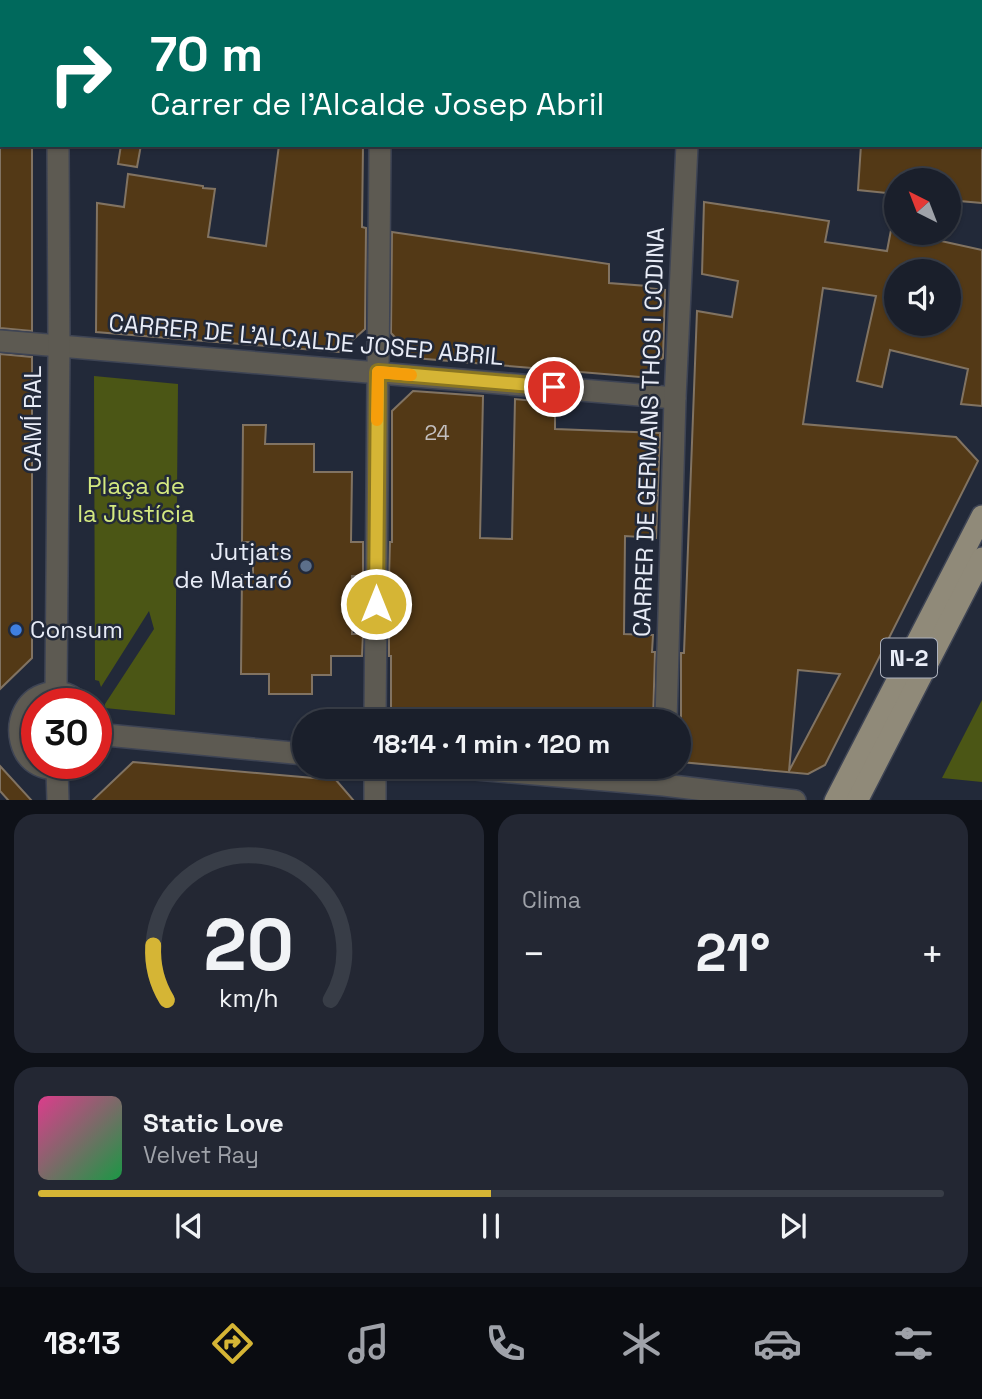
<!DOCTYPE html>
<html lang="es">
<meta charset="utf-8">
<style>
:root{--surface:#1a1f2b;--page:#232733;--text:#f1f3f6;--muted:#9fa2a9;--line:#383d47;--accent:#d5b535}
body{margin:0;font-family:"Space Grotesk",sans-serif;background:var(--page);color:var(--text);height:100vh;display:flex;flex-direction:column;font-size:26px;white-space:nowrap}
*{box-sizing:border-box;margin:0}
p{font-size:23px;color:var(--muted)}
.icon{flex:none;width:38px;height:38px;fill:none;stroke:currentColor;stroke-width:2;stroke-linecap:round;stroke-linejoin:round}
.map{position:relative;height:800px;overflow:hidden}
.panel{display:flex;flex-direction:column;gap:14px;padding:14px;background:#0e1118;flex:1}
.panel>*{flex:none}
.hud{position:absolute;left:0px;top:0px;width:984px;height:147px;box-shadow:0 2px 5px #0004,0 0 0 2px var(--line);background:#00695c;color:#fff;overflow:hidden}
.needle{width:46px;rotate:318deg}
.tools{position:absolute;left:884px;top:168px;display:grid;gap:14px}
.tools a{display:grid;place-items:center;width:77px;height:77px;border-radius:50%;background:var(--surface);box-shadow:0 2px 5px #0004,0 0 0 2px var(--line);font-size:35px}
.speed{position:absolute;left:21px;top:688px;display:flex;gap:14px;font-size:35px;font-weight:700;text-align:center}
.speed>*{display:grid;place-content:center;width:91px;height:91px;border-radius:50%;background:var(--surface);box-shadow:0 2px 5px #0004,0 0 0 2px var(--line);line-height:1}
.speed .limit{border:10px solid #d22;background:#fff;color:#111}
.pin{position:absolute;display:grid;place-items:center;width:60px;height:60px;color:#fff;margin:-30px;border:4px solid #fff;border-radius:50%;box-shadow:0 2px 7px #0007}
.me{position:absolute;width:77px;margin:-38px;rotate:0deg;stroke-linejoin:round;filter:drop-shadow(0 0 5px #0008)}
.turn{display:flex;align-items:center;gap:24px;height:147px;padding:0 35px;font-size:32px}
.turn .icon{width:91px;height:91px;stroke-width:2.5}
.turn b{display:block;font-size:49px;line-height:60px}
.big{font-size:52px;font-weight:700;line-height:1.1}
.panel .widget{flex:1;display:flex;flex-direction:column;justify-content:center;gap:10px;min-width:0;padding:0 24px;border-radius:21px;background:var(--page)}
.panel .dial{align-items:center;gap:0}
.dial svg{height:182px;overflow:visible;fill:none;stroke:var(--line);stroke-width:7;stroke-linecap:round;text-anchor:middle}
.dial text{fill:var(--text);stroke:none}
.song{display:flex;align-items:center;gap:21px}
.cover{width:84px;height:84px;border-radius:10px;background:linear-gradient(135deg,hsl(330 70% 55%),hsl(140 70% 35%))}
.played{height:7px;border-radius:4px;background:linear-gradient(90deg,var(--accent) 50%,var(--line) 50%)}
.keys{display:flex;justify-content:space-around;direction:ltr}
.heat{display:flex;justify-content:space-between;align-items:center;font-size:38px;direction:ltr}
.panel .tiles{flex:1;display:grid;gap:14px;grid-template-columns:1fr 1fr}
.widget:last-child{grid-column:span 2}
.trip{position:absolute;left:292px;top:709px;width:399px;height:70px;border-radius:35px;background:var(--surface);box-shadow:0 2px 5px #0004,0 0 0 2px var(--line);font-weight:700;line-height:70px;text-align:center}
.tab-bar{display:flex;height:112px;justify-content:space-around;align-items:center;background:#0a0c11;color:var(--muted)}
.tab-bar .icon{width:49px;height:49px}
.tab-bar .active{color:var(--accent)}
.tab-bar b{font-size:32px;color:var(--text)}
.map>svg:first-child{display:block}
</style>
<div class="map">
<svg width="982" height="801" viewBox="0 0 982 801">
<rect width="100%" height="100%" fill="#222939"/>
<!-- green -->
<g fill="#4b5615">
<polygon points="94,376 178,384 175,715 105,708 105,704 154,629 149,611 101,687 99,681 95,680"/>
<polygon points="982,700 982,782 942,778"/>
</g>
<!-- building -->
<g fill="#533916" stroke="#817362" stroke-width="2" fill-rule="evenodd">
<polygon points="0,145 32,145 32,331 0,328"/>
<polygon points="121,145 141,145 137,167 118,164"/>
<polygon points="279,145 363,145 362,227 366,228 365,329 339,352 96,332 97,203 124,207 128,174 203,186 203,188 215,189 208,237 266,246"/>
<polygon points="861,145 982,145 982,203 948,200 948,180 896,180 896,194 858,190"/>
<path d="M704 202 829 221 825 242 887 251 891 230 982 250V406L961 404 968 369 890 350 882 387 857 381 876 296 823 288 803 424 956 437 978 461 825 765 808 774 681 762V653H684L697 311 732 317 738 281 702 274ZM896 271H948V324H896ZM798 670 840 674 789 771Z"/>
<polygon points="392,232 609,264 609,283 647,286 647,288 665,290 663,358 640,377 414,358 391,333"/>
<polygon points="0,354 32,357 32,658 0,689"/>
<polygon points="413,391 483,396 480,538 512,539 515,399 555,403 555,429 660,433 656,538 625,536 624,634 653,635 652,652 655,652 653,721 399,721 391,712 391,656 389,656 389,634 391,634 391,578 389,577 390,542 392,542 392,411"/>
<polygon points="243,425 266,425 265,444 314,444 314,472 352,472 351,542 363,542 363,576 352,576 352,634 363,634 362,656 331,656 331,675 312,675 312,694 269,694 269,674 241,674 242,575 253,575 253,542 242,542"/>
<polygon points="133,762 336,780 354,801 92,801"/>
<polygon points="0,766 32,801 9,801 0,791"/>
</g>
<g fill="none" stroke-linecap="round" stroke-linejoin="round">
<defs>
<g id="minor">
<polyline points="205,0 225,2"/>
<polyline points="59,2 59,0"/>
<polyline points="383,2 383,0"/>
<polyline points="696,2 696,0"/>
<polyline points="0,341 675,398"/>
<polyline points="56,692 59,347 58,145"/>
<polyline points="375,721 380,145"/>
<polyline points="666,721 675,398 687,145"/>
<polyline points="96,734 304,754"/>
<path d="M75 763C14 791 0 700 51 693 63 691 73 696 81 704"/>
<polyline points="375,766 375,801"/>
<polyline points="441,766 664,785 795,801"/>
<polyline points="57,769 58,801"/>
</g>
<g id="major">
<polyline points="835,801 982,516"/>
<polyline points="857,801 982,558"/>
</g>
</defs>
<!-- minor casing -->
<use href="#minor" stroke="#3e4454" stroke-width="24"/>
<!-- major casing -->
<use href="#major" stroke="#3e4454" stroke-width="24"/>
<!-- minor -->
<use href="#minor" stroke="#5d5a52" stroke-width="21"/>
<!-- major -->
<use href="#major" stroke="#908a79" stroke-width="21"/>
</g>
<g fill="none" stroke-linecap="round" stroke-linejoin="round">
<defs>
<polyline id="route" points="376,604 378,372 554,387"/>
</defs>
<!-- route casing -->
<use href="#route" stroke="#8a7622" stroke-width="18"/>
<!-- route -->
<use href="#route" stroke="#d5b535" stroke-width="12"/>
<!-- slow -->
<polyline stroke="#f59e0b" stroke-width="12" points="377,420 378,372 411,375"/>
</g>
<!-- markers -->
<circle fill="#5c6f8a" stroke="#222939" stroke-width="2.5" cx="306" cy="566" r="7"/>
<circle fill="#3f7fe0" stroke="#222939" stroke-width="2.5" cx="16" cy="630" r="7"/>
<g text-anchor="middle" stroke-width="5" stroke-linejoin="round" paint-order="stroke">
<!-- number labels -->
<g font-size="21" fill="#c3bfbf">
<text x="437" y="440">24</text>
</g>
<!-- shield labels -->
<rect fill="#222939" stroke="#adb2be" stroke-width="2" x="881" y="638.5" width="56" height="39" rx="5"/>
<g font-size="23" font-weight="bold" fill="#e8ecf7">
<text x="909" y="666">N-2</text>
</g>
<!-- street labels -->
<g font-size="24" fill="#e8ecf7" stroke="#222939">
<text transform="translate(306 340) rotate(5)" y="8">CARRER DE L'ALCALDE JOSEP ABRIL</text>
<text transform="translate(33 419) rotate(-90)" y="8">CAMÍ RAL</text>
<text transform="translate(649 432) rotate(-88)" y="8">CARRER DE GERMANS THOS I CODINA</text>
</g>
<!-- park labels -->
<g font-size="24" fill="#d4e980" stroke="#222939">
<text x="136" y="494">Plaça de<tspan x="136" dy="28">la Justícia</tspan></text>
</g>
<!-- poi labels -->
<g font-size="24" fill="#e8ecf7" stroke="#222939" text-anchor="end">
<text x="292" y="560">Jutjats<tspan x="292" dy="28">de Mataró</tspan></text>
<text x="30" y="638" text-anchor="start">Consum</text>
</g>
</g>
</svg>
<div class="tools">
<a><svg class="needle" viewBox="-14 -14 28 28"><path d="M0-13l5 13h-10z" fill="#e53935"/><path d="M0 13l5-13h-10z" fill="#9fa2a9"/></svg></a>
<a><svg class="icon" aria-label="sound" viewBox="0 0 24 24"><path d="M4 9h4l5-4v14l-5-4H4zM17 9q2 3 0 6"/></svg></a>
</div>
<div class="speed"><div class="limit">30</div></div>
<div class="pin" style="left:554px;top:387px;background:#d93025"><svg class="icon" aria-label="arrive" viewBox="0 0 24 24"><path d="M6 21V4h12l-3 4 3 4H6"/></svg></div>
<svg class="me" style="left:376px;top:604px" viewBox="-20 -20 40 40"><circle r="17" fill="#d5b535" stroke="#fff" stroke-width="3"/><path d="M0-11L8 9 0 5-8 9z" fill="#fff"/></svg>
<div class="trip">18:14 · 1 min · 120 m</div>
<div class="hud">
<div class="turn"><svg class="icon" aria-label="right" viewBox="0 0 24 24"><path d="M7 20v-9h11M14 6l5 5-5 5"/></svg><div><b>70 m</b>Carrer de l'Alcalde Josep Abril</div></div>
</div>
</div>
<section class="panel">
<div class="tiles">
<div class="widget dial"><svg viewBox="0 0 100 80">
<path d="M14 69A42 42 0 1 1 86 69"/>
<path d="M14 69A42 42 0 0 1 8 45" stroke="#d5b535"/>
<text x="50" y="56" font-size="32" font-weight="700">20</text>
<text x="50" y="72" font-size="11">km/h</text>
</svg></div>
<div class="widget"><p>Clima</p>
<div class="heat"><a>−</a><b class="big">21°</b><a>+</a></div>
</div>
<div class="widget">
<div class="song"><i class="cover"></i><div><b>Static Love</b><p>Velvet Ray</p></div></div>
<div class="played"></div>
<div class="keys"><svg class="icon" aria-label="previous" viewBox="0 0 24 24"><path d="M18 5L8 12l10 7zM5 5v14"/></svg><svg class="icon" aria-label="pause" viewBox="0 0 24 24"><path d="M8 5v14M16 5v14"/></svg><svg class="icon" aria-label="next" viewBox="0 0 24 24"><path d="M6 5l10 7-10 7zM19 5v14"/></svg></div>
</div>
</div>
</section>
<nav class="tab-bar">
<b>18:13</b>
<svg class="icon active" aria-label="directions" viewBox="0 0 24 24"><path d="M12 3l9 9-9 9-9-9zM9 14v-3h6M13 9l2 2-2 2"/></svg>
<svg class="icon" aria-label="music" viewBox="0 0 24 24"><path d="M9 18V5l10-2v13"/><circle cx="6" cy="18" r="3"/><circle cx="16" cy="16" r="3"/></svg>
<svg class="icon" aria-label="phone" viewBox="0 0 24 24"><path d="M5 4h4l2 5-3 2q2 4 5 5l2-3 5 2v4C11 20 4 13 5 4z"/></svg>
<svg class="icon" aria-label="climate" viewBox="0 0 24 24"><path d="M12 3v18M4 7l16 10M4 17L20 7"/></svg>
<svg class="icon" aria-label="car" viewBox="0 0 24 24"><path d="M5 17H2v-5l4-1 3-4h7l3 4 3 1v5h-3M9 17h6M6 11h13"/><circle cx="7" cy="17" r="2"/><circle cx="17" cy="17" r="2"/></svg>
<svg class="icon" aria-label="filters" viewBox="0 0 24 24"><path d="M4 7h16M4 17h16"/><circle cx="9" cy="7" r="2"/><circle cx="15" cy="17" r="2"/></svg>
</nav>
